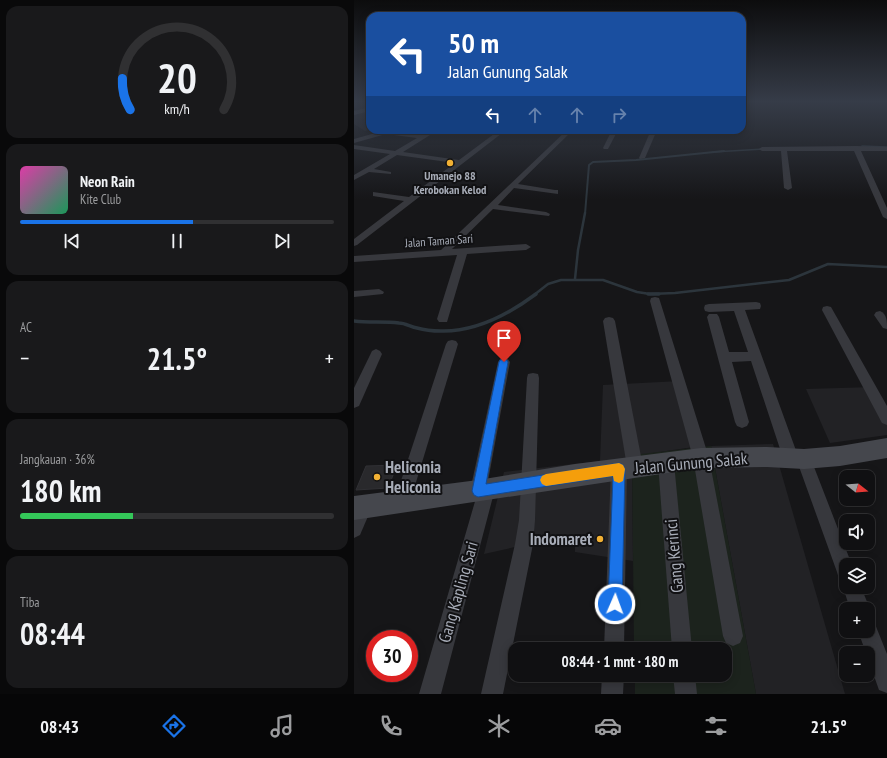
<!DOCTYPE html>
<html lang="id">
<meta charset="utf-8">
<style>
:root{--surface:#101012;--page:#19191b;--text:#f1f3f6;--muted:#9c9d9f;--line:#303032;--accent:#1a73e8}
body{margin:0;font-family:"PT Sans Narrow",sans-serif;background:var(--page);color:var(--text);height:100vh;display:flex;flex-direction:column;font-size:15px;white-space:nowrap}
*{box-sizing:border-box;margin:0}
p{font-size:13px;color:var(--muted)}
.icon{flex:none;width:22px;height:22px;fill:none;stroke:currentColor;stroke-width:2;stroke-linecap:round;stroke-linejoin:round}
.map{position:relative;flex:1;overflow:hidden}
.side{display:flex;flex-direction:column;gap:6px;padding:6px;background:#09090a;width:354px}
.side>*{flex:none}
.banner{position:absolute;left:12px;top:12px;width:380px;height:122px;border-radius:12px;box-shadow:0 2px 10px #0003,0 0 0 1px var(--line);background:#1a4fa0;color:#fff;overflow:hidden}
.needle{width:26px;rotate:107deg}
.buttons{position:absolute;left:485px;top:470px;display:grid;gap:8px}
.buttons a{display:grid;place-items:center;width:36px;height:36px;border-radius:8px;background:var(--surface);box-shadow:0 2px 10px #0003,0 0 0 1px var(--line);font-size:20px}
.speed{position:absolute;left:12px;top:630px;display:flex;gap:8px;font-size:20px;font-weight:700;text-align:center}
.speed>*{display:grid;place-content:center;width:52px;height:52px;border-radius:50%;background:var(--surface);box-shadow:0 2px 10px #0003,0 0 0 1px var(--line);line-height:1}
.speed .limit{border:6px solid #d22;background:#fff;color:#111}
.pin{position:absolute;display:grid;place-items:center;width:34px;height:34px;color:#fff;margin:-41px -17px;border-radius:50% 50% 50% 0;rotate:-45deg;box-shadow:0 0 4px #0007}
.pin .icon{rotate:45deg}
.me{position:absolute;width:44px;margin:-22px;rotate:2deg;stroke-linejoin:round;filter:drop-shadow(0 0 3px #0008)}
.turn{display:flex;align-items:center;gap:14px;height:84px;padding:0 16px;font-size:18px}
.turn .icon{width:52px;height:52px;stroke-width:2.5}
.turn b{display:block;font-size:28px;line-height:34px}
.lanes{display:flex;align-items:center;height:38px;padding:0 16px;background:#0003;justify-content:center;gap:20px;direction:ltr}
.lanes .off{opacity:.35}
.big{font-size:30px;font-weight:600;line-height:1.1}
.side .tile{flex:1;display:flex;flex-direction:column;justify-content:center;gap:6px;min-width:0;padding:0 14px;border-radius:12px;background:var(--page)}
.side .dial{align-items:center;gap:0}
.dial svg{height:104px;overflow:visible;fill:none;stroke:var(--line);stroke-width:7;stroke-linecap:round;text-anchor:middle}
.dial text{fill:var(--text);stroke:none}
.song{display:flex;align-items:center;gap:12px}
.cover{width:48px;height:48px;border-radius:6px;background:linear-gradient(135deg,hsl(320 70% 55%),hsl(150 70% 35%))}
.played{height:4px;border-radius:2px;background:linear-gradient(90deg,var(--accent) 55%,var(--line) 55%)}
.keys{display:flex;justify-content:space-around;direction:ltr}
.heat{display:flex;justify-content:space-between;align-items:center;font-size:22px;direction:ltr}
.charge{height:6px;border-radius:3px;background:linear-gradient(90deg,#34c759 36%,var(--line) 0)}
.trip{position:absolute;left:154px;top:642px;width:224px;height:40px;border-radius:12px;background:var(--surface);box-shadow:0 2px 10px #0003,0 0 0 1px var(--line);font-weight:600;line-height:40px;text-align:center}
.tabs{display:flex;height:64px;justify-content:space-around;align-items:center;background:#060607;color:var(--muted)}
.tabs .icon{width:28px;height:28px}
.tabs .selected{color:var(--accent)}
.tabs b{font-size:18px;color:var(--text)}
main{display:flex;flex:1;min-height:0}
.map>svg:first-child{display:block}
</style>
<main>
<section class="side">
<div class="tile dial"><svg viewBox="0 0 100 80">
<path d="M14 69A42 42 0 1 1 86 69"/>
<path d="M14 69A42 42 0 0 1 8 45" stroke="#1a73e8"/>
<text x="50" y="56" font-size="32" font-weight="700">20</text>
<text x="50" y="72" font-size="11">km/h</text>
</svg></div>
<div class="tile">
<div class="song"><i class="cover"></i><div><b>Neon Rain</b><p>Kite Club</p></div></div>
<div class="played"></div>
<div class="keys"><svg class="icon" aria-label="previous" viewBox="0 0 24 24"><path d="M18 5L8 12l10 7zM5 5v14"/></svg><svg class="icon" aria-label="pause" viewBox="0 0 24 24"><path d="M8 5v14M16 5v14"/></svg><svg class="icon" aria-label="next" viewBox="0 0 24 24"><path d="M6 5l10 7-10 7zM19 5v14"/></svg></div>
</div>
<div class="tile"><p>AC</p>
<div class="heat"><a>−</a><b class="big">21.5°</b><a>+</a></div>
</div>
<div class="tile"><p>Jangkauan · 36%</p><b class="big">180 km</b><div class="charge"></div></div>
<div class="tile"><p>Tiba</p><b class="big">08:44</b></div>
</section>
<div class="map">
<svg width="533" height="694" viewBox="0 0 533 694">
<rect width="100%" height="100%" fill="#161618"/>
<!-- built -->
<g fill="#222225">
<polygon points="0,102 16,102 16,129 11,131 0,124 0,110 3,109 0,107"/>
<polygon points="326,381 340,447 278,456 279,561 221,552 221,538 188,541 130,554 150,472 246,461 249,385"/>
<polygon points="520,387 533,407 533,435 476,443 452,389"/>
<polygon points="419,444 491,694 402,694 357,446"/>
</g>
<!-- green -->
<polygon fill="#1c231d" points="357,446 402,694 281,694 281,675 371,675 371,649 280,649 278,455"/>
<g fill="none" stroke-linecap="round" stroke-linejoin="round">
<!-- stream-far3 -->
<g stroke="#2c353c" stroke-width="1.5">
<polyline points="508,146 533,147"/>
<polyline points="359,152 410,149"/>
</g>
<!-- stream-far2 -->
<polyline stroke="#2c353c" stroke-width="2" points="231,214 235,165 239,162 282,160 370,151"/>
<!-- stream-far1 -->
<g stroke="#2c353c" stroke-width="2.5">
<polyline points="221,279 224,250 231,213"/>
<polyline points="180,295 194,284 207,280 249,280 283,292 296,294 321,293 435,280 474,264 533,267"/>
</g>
<!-- stream -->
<g stroke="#2c353c" stroke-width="3.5">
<polyline points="294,294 305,294"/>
<path d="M0 321C15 323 30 321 45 323 51 323 57 327 63 328 70 330 79 331 87 331 122 332 155 314 182 294"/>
</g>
</g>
<!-- building -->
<polygon fill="#29292c" stroke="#303034" points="43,465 34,488 2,490 12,466"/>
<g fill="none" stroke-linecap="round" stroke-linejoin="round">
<!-- street -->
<g fill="#37383d" fill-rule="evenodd">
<polygon points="32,130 68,135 77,130 84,130 49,152 105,160 140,134 110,132 107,130 152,130 3,245 0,246 0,239 50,201 19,196 19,192 55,197 101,163 43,155 20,169 37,172 37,174 15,172 0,180 0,175 36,154 0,149 0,145 41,151 63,138 32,134 0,143 0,139"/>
<polygon points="213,130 219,130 164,184 201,190 204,190 204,194 160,188 144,205 192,212 196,214 195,216 139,209 98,249 172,244 177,247 172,250 113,254 93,322 85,322 83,319 103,255 0,262 0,256 87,250"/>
<polygon points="258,130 264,130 254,149 250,149 249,148"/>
<polygon points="297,130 303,130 291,158 286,159 285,158"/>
<polygon points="502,146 533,147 533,151 507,151 533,208 533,219 529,217 500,151 433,151 438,188 434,190 430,188 427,151 408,151 405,149 408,147"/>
<polygon points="25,289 30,292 29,294 0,297 0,291"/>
<polygon points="301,297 305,298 306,301 355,458 389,636 386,643 379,646 372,643 369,636 339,458 296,301 297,298"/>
<polygon points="402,302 406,303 407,306 406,309 391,310 444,456 450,452 455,454 498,565 492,565 492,587 507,587 516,609 514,613 514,609 496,609 489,587 491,581 485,579 483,572 443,461 437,465 432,463 429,458 397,361 378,362 395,422 393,426 388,428 383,426 381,422 353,317 355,314 363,314 365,317 375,352 394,352 380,311 355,312 351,311 350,308 351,305 355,304"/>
<polygon points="473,306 477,307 533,406 533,425 528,423 468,310 469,307"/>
<path d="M526 311C533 314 533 321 533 329L529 328 520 315 522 312Z"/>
<polygon points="255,317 259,318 261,321 289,467 286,472 281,474 276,472 273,467 249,321 251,318"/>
<polygon points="98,340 102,341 104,344 56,502 54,508 48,510 42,508 40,502 92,344 94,341"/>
<polygon points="22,349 26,351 28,354 5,406 0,408 0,388 18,351"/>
<polygon points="150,357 154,359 156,362 134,481 139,483 141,489 87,694 65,694 122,498 118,497 116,491 144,362 146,359"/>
<polygon points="179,373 184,374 185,378 181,520 179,544 149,694 127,694 161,544 165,520 173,378 174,374"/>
<polygon points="312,456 317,458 320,463 338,649 318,649 304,463 307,458"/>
<polygon points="265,461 270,464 273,469 270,649 250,649 257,469 260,464"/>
<polygon points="10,499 16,501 18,507 6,535 0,538 0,510 4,501"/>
<polygon points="514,621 521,624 533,654 533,693 525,690 514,659 514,653 512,653 504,631 514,631"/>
<polygon points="248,675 270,675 269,694 247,694"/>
<polygon points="319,675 341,675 343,694 321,694"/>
</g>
<!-- secondary -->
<g fill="#45474d" fill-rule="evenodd">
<polygon points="16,107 16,111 0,115 0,111"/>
<polygon points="533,438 533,458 486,466 450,469 413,467 347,468 0,520 0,496 124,480 221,464 347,448 413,447 450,449 486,446"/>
</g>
</g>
<!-- sky -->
<linearGradient id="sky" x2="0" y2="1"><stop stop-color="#0c0c0d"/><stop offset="0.51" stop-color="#363c48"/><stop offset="1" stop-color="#363c48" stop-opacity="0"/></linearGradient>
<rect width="533" height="199" fill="url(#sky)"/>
<!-- route -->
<polygon fill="#1a73e8" stroke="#114b97" points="150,359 153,360 154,362 132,484 265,463 269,465 271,469 268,604 266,609 261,611 256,609 254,604 259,476 124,497 120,495 118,491 145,362 146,360"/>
<!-- slow -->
<polygon fill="#f59e0b" points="265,463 269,465 271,469 269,481 265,483 260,481 259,476 192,486 188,484 186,480 188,476 192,474"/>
<!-- markers -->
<g fill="#f2b134" stroke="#111113" stroke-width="1.5">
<circle cx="96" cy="163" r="4"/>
<circle cx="23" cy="477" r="4"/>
<circle cx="246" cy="539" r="4"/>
</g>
<g text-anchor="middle" stroke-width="4" stroke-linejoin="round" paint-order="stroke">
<!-- far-poi labels -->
<g font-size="12" font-weight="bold" fill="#a8adb8" stroke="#111113">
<text x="96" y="180">Umanejo 88<tspan x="96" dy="14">Kerobokan Kelod</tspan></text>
</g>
<!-- far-street labels -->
<g font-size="12" fill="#a8adb8" stroke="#111113">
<text transform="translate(85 241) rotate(-4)" y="4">Jalan Taman Sari</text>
</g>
<!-- near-street labels -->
<g font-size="17" fill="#a8adb8" stroke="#111113">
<text transform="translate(337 463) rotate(-5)" y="6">Jalan Gunung Salak</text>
<text transform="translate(320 556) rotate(-95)" y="6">Gang Kerinci</text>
<text transform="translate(104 592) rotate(-74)" y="6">Gang Kapling Sari</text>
</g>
<!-- near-poi labels -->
<g font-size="17" font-weight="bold" fill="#a8adb8" stroke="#111113" text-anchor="start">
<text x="31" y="473">Heliconia<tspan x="31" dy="20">Heliconia</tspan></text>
<text x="238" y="545" text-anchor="end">Indomaret</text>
</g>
</g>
</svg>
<div class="buttons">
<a><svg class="needle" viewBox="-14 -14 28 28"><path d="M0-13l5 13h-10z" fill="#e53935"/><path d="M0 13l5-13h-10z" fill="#9c9d9f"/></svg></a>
<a><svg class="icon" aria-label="sound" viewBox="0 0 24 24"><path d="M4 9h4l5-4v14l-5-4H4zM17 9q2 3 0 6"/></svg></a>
<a><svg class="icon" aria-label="layers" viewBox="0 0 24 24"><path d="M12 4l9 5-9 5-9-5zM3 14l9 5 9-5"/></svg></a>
<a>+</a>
<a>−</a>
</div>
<div class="speed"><div class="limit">30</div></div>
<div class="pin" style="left:150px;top:362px;background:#d93025"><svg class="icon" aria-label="arrive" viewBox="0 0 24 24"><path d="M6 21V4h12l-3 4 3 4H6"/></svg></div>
<svg class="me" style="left:261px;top:604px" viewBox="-20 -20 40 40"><circle r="17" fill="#1a73e8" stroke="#fff" stroke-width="3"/><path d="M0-11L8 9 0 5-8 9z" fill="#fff"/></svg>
<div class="trip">08:44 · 1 mnt · 180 m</div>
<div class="banner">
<div class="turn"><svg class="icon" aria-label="left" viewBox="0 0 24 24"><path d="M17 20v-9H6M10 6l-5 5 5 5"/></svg><div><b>50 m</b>Jalan Gunung Salak</div></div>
<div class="lanes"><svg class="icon" aria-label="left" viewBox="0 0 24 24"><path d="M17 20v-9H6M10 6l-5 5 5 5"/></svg><svg class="icon off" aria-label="ahead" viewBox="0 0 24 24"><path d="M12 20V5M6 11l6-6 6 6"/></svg><svg class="icon off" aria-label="ahead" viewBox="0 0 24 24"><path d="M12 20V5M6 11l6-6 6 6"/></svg><svg class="icon off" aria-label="right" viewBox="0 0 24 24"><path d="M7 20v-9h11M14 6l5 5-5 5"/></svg></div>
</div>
</div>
</main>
<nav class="tabs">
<b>08:43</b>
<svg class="icon selected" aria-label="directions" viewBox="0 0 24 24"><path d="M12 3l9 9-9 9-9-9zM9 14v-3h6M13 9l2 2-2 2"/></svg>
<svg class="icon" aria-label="music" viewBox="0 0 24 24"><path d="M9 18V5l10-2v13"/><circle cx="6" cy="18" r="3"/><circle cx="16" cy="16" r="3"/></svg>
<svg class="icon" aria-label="phone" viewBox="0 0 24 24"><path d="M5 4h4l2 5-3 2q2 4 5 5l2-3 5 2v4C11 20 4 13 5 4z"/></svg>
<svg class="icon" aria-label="climate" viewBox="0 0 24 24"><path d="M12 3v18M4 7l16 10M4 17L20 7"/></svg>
<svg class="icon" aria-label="car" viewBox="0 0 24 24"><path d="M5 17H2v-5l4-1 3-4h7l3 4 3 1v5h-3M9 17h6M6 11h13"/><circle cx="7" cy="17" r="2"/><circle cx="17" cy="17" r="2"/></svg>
<svg class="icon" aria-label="filters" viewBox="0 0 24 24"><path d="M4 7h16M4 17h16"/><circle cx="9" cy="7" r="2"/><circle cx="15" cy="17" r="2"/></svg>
<b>21.5°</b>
</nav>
